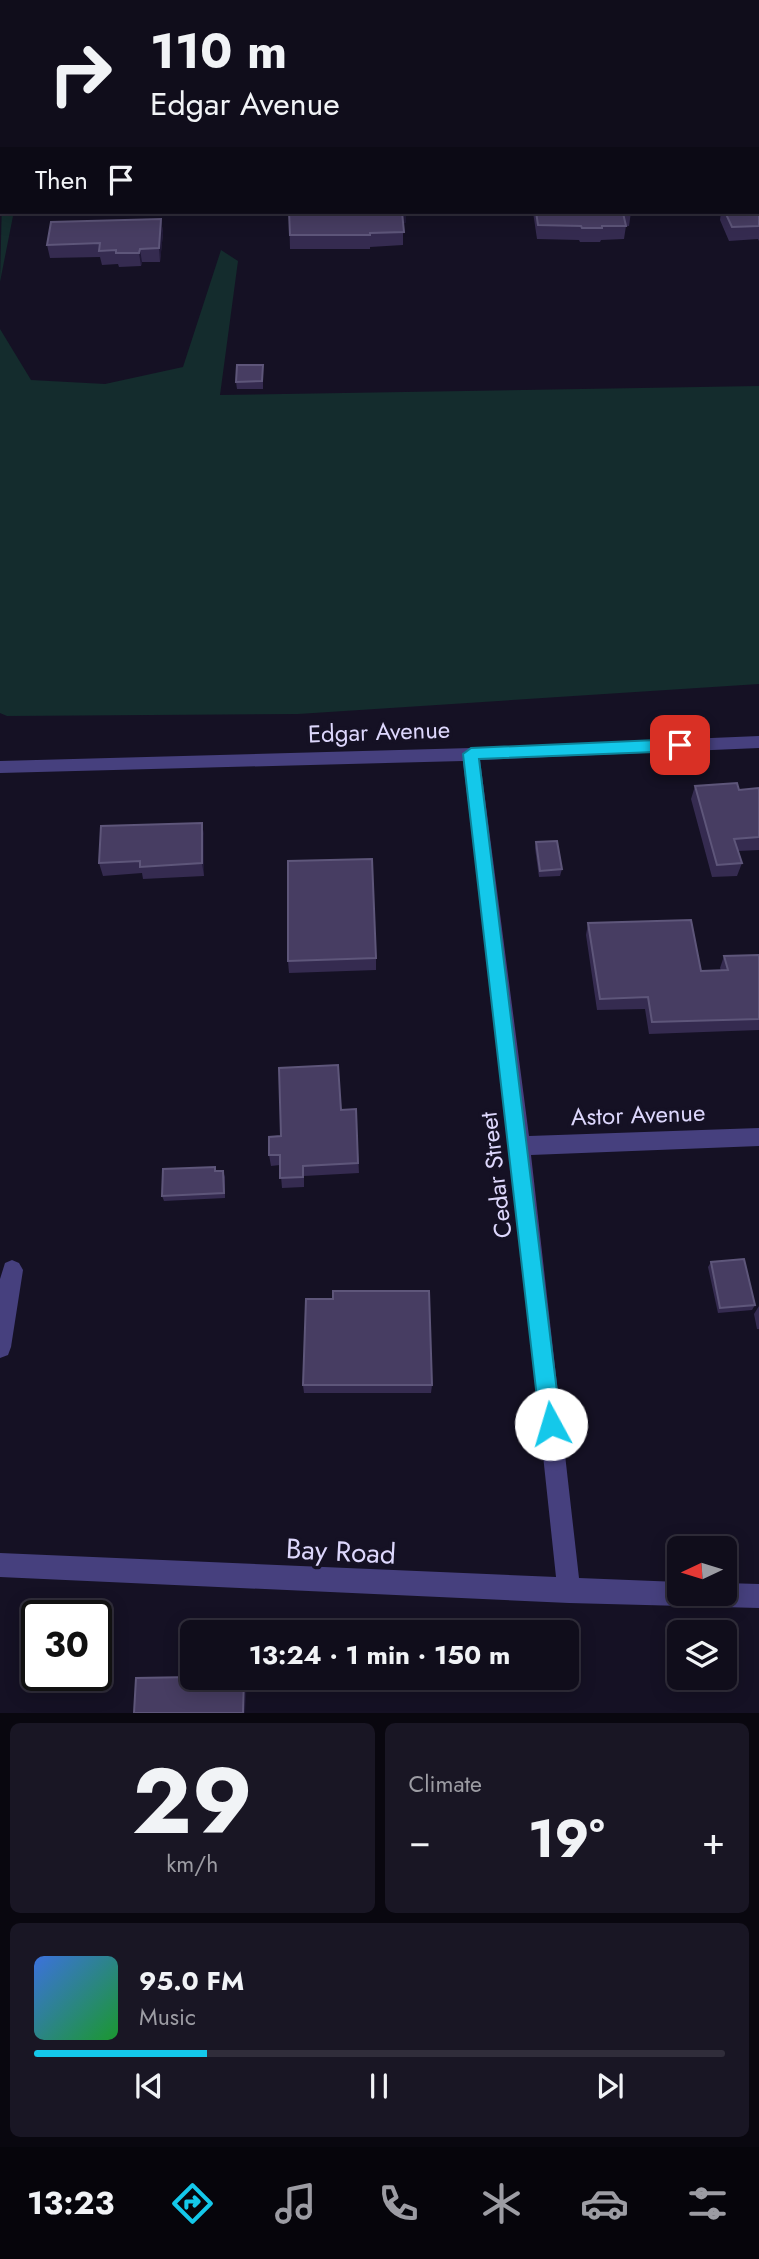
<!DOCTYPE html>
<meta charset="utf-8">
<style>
:root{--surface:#100d1b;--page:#191624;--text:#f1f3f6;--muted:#9c9ca3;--line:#302d3a;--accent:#14c8ea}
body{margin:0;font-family:Jost,sans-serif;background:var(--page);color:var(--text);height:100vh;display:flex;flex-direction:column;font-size:26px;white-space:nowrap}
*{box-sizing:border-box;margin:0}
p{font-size:23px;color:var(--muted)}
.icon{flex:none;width:38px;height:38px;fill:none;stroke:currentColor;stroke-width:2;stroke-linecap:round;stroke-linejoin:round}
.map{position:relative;height:1713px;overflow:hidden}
.panel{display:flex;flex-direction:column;gap:10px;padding:10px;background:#09070f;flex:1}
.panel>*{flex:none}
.top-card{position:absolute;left:0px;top:0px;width:760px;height:214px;box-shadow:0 4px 18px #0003,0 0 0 2px var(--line);background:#100d1b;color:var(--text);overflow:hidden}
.needle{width:46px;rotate:266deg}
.buttons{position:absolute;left:667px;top:1536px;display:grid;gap:14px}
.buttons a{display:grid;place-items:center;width:70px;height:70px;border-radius:10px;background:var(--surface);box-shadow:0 4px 18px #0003,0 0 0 2px var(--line);font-size:35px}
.speed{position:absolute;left:21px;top:1600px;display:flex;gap:14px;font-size:35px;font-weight:700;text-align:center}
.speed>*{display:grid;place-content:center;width:91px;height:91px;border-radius:50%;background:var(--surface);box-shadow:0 4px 18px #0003,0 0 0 2px var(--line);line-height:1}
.speed .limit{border:4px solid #111;border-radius:10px;background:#fff;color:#111}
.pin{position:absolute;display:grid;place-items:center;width:60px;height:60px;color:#fff;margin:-30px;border-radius:14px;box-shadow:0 4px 10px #0006}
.me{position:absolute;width:77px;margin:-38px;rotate:354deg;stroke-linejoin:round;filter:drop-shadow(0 0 5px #0008)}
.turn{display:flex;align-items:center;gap:24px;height:147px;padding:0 35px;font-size:32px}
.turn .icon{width:91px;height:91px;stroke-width:2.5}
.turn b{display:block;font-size:49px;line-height:60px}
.then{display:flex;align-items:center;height:66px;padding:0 35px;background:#0003;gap:14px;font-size:26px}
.big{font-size:52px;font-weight:700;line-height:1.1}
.panel .widget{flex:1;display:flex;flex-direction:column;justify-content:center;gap:10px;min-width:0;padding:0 24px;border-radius:10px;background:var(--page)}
.panel .dial{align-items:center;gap:0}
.dial b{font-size:91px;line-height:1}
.song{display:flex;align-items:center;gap:21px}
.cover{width:84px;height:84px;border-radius:10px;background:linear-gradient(135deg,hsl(220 70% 55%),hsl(130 70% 35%))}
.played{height:7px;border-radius:4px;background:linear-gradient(90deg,var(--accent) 25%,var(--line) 25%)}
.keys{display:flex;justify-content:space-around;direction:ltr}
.heat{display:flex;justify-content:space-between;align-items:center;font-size:38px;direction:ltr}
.panel .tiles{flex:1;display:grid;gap:10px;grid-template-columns:1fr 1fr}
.widget:last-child{grid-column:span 2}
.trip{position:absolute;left:180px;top:1620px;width:399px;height:70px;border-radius:10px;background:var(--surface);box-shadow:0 4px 18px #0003,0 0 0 2px var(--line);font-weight:700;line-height:70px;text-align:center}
.dock{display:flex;height:112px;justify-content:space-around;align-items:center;background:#06050b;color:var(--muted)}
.dock .icon{width:49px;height:49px}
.dock .current{color:var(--accent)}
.dock b{font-size:32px;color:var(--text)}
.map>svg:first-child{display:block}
</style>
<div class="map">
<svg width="759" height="1713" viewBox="0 0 759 1713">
<rect width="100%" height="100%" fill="#151124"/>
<!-- green -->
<g fill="#142c2d">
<polygon points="281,0 621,0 622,2 282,2"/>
<polygon points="2,199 2,212 13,212 13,216 0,282"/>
<polygon points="221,250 238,261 220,395 759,386 759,684 298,714 7,716 0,713 0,329 31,380 105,384 183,367"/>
</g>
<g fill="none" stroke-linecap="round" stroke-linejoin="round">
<!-- minor -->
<g fill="#46407e" fill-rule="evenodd">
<rect x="758" y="138" width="1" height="6"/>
<rect x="0" y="154" width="2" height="6"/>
<polygon points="759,736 759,748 480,760 529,1136 759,1128 759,1146 531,1155 579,1578 679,1582 679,1594 724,1594 724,1583 759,1584 759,1608 569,1603 0,1577 0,1553 556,1577 510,1146 463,761 0,773 0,761 471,748"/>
<polygon points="12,1260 19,1263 23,1270 11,1347 8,1355 0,1358 0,1279 5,1263"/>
</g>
</g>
<!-- wall -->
<g fill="#352b50">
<polygon points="759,199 759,241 758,239 729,241 720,220 721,212 758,212"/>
<polygon points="289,212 406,222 403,224 403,245 370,247 370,249 290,249"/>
<polygon points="533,212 631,212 629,226 626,226 624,239 601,240 600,242 580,242 579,240 537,239"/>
<polygon points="161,219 163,233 160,262 142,262 141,266 119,267 118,264 102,265 100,257 50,258 47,245"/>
<polygon points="263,365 263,389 237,389 236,382"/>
<polygon points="695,786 739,790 759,788 759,850 738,851 742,863 737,876 712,877 691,799"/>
<polygon points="202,823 204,836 204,876 143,879 142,873 103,876 99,863"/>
<polygon points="536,842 562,869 560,876 539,877 535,848"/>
<polygon points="588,923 701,971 721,970 720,968 724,956 759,955 759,1030 649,1034 645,1009 597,1010 586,935"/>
<polygon points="376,958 376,970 289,973 288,961"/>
<polygon points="356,1109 359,1173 304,1176 304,1187 282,1188 280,1165 271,1166 269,1155 341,1110"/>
<polygon points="215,1171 223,1171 225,1177 225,1198 164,1201 162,1196"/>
<polygon points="711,1262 755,1305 752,1310 718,1313 708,1267"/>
<polygon points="759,1306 759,1329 757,1329 754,1314"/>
<polygon points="303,1385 432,1385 431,1393 304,1393"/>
</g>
<!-- shaded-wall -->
<g fill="#201937">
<polygon points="402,212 406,212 406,222 401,225"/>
<polygon points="161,219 163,233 160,262 159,248"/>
<polygon points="140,249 142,262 141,266 139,253"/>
<polygon points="202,823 204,836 204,876 202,863"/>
<polygon points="244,1678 247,1681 245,1713 243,1713"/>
</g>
<!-- building -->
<g fill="#473d62" stroke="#5e567a" stroke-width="2">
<polygon points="758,199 759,199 759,226 732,227 725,212 758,212"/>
<polygon points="289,212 402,212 404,232 370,233 370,235 290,235"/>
<polygon points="536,212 631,212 623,213 626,226 602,226 602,228 582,228 581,226 538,225"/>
<polygon points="161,219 159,248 140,249 139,253 116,253 116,250 99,251 100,243 47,245 51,222"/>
<polygon points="237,365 263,365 262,381 236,382"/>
<polygon points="737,783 739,790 759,788 759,837 734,839 742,863 717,865 695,786"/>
<polygon points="202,823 202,863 140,867 140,861 99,863 101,826"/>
<polygon points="557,841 562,869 540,871 536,842"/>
<polygon points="372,859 376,958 288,961 288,861"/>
<polygon points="691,920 701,971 728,970 724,956 759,955 759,1019 652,1022 648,997 600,999 588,923"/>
<polygon points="338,1065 341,1110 356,1109 358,1163 303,1166 303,1177 280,1178 280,1155 269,1155 269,1137 281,1136 279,1068"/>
<polygon points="215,1167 215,1171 223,1171 224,1193 162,1196 163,1169"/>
<polygon points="744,1259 755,1305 720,1308 711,1262"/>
<polygon points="333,1291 429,1291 432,1385 303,1385 306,1299 333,1299"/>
<polygon points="192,1677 244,1678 243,1713 134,1713 136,1678"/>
</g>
<!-- route -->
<polygon fill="#14c8ea" stroke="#0d8298" stroke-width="2" points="680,739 688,745 680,751 479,759 561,1424 558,1431 551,1434 543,1431 540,1424 463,754 471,748"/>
<g text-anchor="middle" stroke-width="7" stroke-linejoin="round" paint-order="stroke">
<!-- street labels -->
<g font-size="24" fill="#ddd7fc" stroke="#151124">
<text transform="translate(379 732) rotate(-2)" y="8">Edgar Avenue</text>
<text transform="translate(638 1115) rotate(-2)" y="8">Astor Avenue</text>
<text transform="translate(496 1175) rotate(-97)" y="8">Cedar Street</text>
</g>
<!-- near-street labels -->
<g font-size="28" fill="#ddd7fc" stroke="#151124">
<text transform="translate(341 1551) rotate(3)" y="10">Bay Road</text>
</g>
</g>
</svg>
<div class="buttons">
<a><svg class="needle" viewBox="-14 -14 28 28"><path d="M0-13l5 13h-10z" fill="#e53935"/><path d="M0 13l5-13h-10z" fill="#9c9ca3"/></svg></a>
<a><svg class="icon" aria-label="layers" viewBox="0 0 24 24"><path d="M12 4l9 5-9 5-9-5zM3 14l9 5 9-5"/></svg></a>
</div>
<div class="speed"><div class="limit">30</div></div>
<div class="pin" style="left:680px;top:745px;background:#d93025"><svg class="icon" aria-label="arrive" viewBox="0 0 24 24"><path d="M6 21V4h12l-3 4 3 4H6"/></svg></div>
<svg class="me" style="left:551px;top:1424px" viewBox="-20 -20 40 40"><circle r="19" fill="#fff"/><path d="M0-13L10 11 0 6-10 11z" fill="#14c8ea"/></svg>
<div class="trip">13:24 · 1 min · 150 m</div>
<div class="top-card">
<div class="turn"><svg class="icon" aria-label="right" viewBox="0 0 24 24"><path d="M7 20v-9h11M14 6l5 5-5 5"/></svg><div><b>110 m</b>Edgar Avenue</div></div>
<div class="then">Then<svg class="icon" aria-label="arrive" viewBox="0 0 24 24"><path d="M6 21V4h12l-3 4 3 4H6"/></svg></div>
</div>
</div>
<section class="panel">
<div class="tiles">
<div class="widget dial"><b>29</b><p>km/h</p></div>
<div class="widget"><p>Climate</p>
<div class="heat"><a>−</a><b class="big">19°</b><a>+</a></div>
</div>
<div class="widget">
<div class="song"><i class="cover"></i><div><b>95.0 FM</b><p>Music</p></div></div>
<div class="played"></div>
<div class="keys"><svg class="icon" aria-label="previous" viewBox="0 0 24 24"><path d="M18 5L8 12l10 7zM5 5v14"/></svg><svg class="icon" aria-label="pause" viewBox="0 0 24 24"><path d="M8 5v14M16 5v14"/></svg><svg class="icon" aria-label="next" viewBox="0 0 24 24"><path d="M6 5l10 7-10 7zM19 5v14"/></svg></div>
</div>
</div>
</section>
<nav class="dock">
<b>13:23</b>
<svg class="icon current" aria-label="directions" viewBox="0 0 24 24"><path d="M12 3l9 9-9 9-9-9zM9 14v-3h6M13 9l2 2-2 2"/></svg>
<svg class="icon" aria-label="music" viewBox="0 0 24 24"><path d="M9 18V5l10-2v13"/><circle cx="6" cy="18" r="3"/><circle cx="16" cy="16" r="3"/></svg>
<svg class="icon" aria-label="phone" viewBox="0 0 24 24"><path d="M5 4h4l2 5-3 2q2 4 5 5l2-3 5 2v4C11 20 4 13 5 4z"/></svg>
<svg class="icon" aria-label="climate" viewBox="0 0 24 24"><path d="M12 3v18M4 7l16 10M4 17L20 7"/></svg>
<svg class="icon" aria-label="car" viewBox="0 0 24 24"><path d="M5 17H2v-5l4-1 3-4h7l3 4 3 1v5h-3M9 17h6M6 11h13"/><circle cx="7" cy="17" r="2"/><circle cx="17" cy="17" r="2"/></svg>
<svg class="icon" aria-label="filters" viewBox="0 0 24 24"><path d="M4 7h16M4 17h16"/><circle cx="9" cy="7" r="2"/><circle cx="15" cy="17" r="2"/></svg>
</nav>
